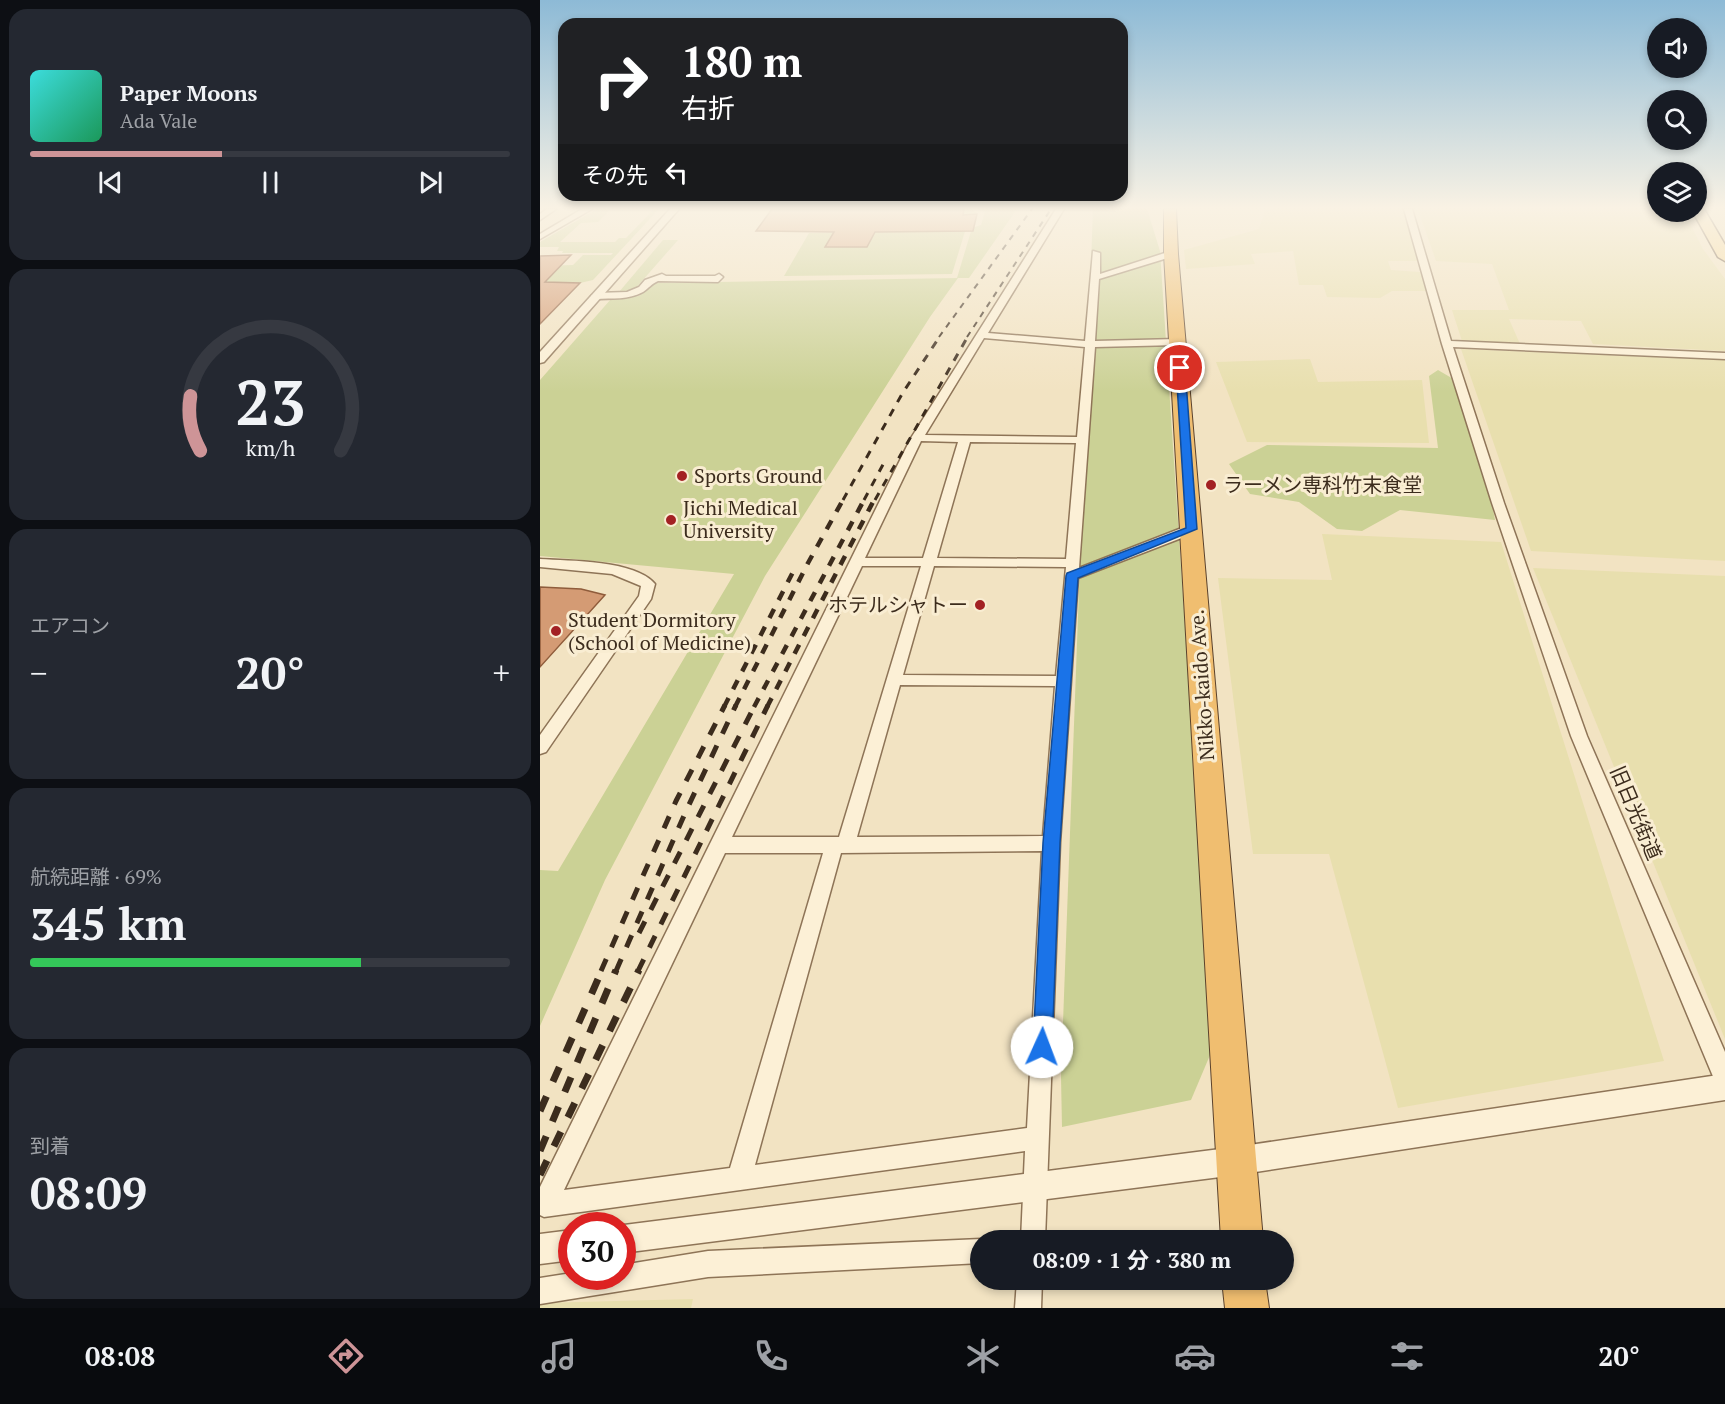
<!DOCTYPE html>
<html lang="ja">
<meta charset="utf-8">
<style>
:root{--surface:#171b24;--page:#242831;--text:#f1f3f6;--muted:#9ea1a6;--line:#363941;--accent:#ce9497}
body{margin:0;font-family:"PT Serif","Noto Sans JP",serif;background:var(--page);color:var(--text);height:100vh;display:flex;flex-direction:column;font-size:22px;white-space:nowrap}
*{box-sizing:border-box;margin:0}
p{font-size:20px;color:var(--muted)}
.icon{flex:none;width:33px;height:33px;fill:none;stroke:currentColor;stroke-width:2;stroke-linecap:round;stroke-linejoin:round}
.map{position:relative;flex:1;overflow:hidden}
.side{display:flex;flex-direction:column;gap:9px;padding:9px;background:#0d0f14;width:540px}
.side>*{flex:none}
.top-card{position:absolute;left:18px;top:18px;width:570px;height:183px;border-radius:18px;box-shadow:0 3px 9px #0003;background:#202124;color:#fff;overflow:hidden}
.buttons{position:absolute;left:1107px;top:18px;display:grid;gap:12px}
.buttons a{display:grid;place-items:center;width:60px;height:60px;border-radius:50%;background:var(--surface);box-shadow:0 3px 9px #0003;font-size:30px}
.speed{position:absolute;left:18px;top:1212px;display:flex;gap:12px;font-size:30px;font-weight:700;text-align:center}
.speed>*{display:grid;place-content:center;width:78px;height:78px;border-radius:50%;background:var(--surface);box-shadow:0 3px 9px #0003;line-height:1}
.speed .limit{border:9px solid #d22;background:#fff;color:#111}
.pin{position:absolute;display:grid;place-items:center;width:51px;height:51px;color:#fff;margin:-26px;border:3px solid #fff;border-radius:50%;box-shadow:0 2px 6px #0007}
.me{position:absolute;width:66px;margin:-33px;rotate:2deg;stroke-linejoin:round;filter:drop-shadow(0 0 4px #0008)}
.turn{display:flex;align-items:center;gap:21px;height:126px;padding:0 24px;font-size:27px}
.turn .icon{width:78px;height:78px;stroke-width:2.5}
.turn b{display:block;font-size:42px;line-height:51px}
.then{display:flex;align-items:center;height:57px;padding:0 24px;background:#0003;gap:12px;font-size:22px}
.big{font-size:45px;font-weight:700;line-height:1.1}
.side .tile{flex:1;display:flex;flex-direction:column;justify-content:center;gap:9px;min-width:0;padding:0 21px;border-radius:18px;background:var(--page)}
.side .dial{align-items:center;gap:0}
.dial svg{height:156px;overflow:visible;fill:none;stroke:var(--line);stroke-width:7;stroke-linecap:round;text-anchor:middle}
.dial text{fill:var(--text);stroke:none}
.song{display:flex;align-items:center;gap:18px}
.cover{width:72px;height:72px;border-radius:9px;background:linear-gradient(135deg,hsl(180 70% 55%),hsl(150 70% 35%))}
.played{height:6px;border-radius:3px;background:linear-gradient(90deg,var(--accent) 40%,var(--line) 40%)}
.keys{display:flex;justify-content:space-around;direction:ltr}
.heat{display:flex;justify-content:space-between;align-items:center;font-size:33px;direction:ltr}
.charge{height:9px;border-radius:4px;background:linear-gradient(90deg,#34c759 69%,var(--line) 0)}
.trip{position:absolute;left:430px;top:1230px;width:324px;height:60px;border-radius:30px;background:var(--surface);box-shadow:0 3px 9px #0003;font-weight:700;line-height:60px;text-align:center}
.menu{display:flex;height:96px;justify-content:space-around;align-items:center;background:#090b0e;color:var(--muted)}
.menu .icon{width:42px;height:42px}
.menu .current{color:var(--accent)}
.menu b{font-size:27px;color:var(--text)}
main{display:flex;flex:1;min-height:0}
.map>svg:first-child{display:block}
</style>
<main>
<section class="side">
<div class="tile">
<div class="song"><i class="cover"></i><div><b>Paper Moons</b><p>Ada Vale</p></div></div>
<div class="played"></div>
<div class="keys"><svg class="icon" aria-label="previous" viewBox="0 0 24 24"><path d="M18 5L8 12l10 7zM5 5v14"/></svg><svg class="icon" aria-label="pause" viewBox="0 0 24 24"><path d="M8 5v14M16 5v14"/></svg><svg class="icon" aria-label="next" viewBox="0 0 24 24"><path d="M6 5l10 7-10 7zM19 5v14"/></svg></div>
</div>
<div class="tile dial"><svg viewBox="0 0 100 80">
<path d="M14 69A42 42 0 1 1 86 69"/>
<path d="M14 69A42 42 0 0 1 9 41" stroke="#ce9497"/>
<text x="50" y="56" font-size="32" font-weight="700">23</text>
<text x="50" y="72" font-size="11">km/h</text>
</svg></div>
<div class="tile"><p>エアコン</p>
<div class="heat"><a>−</a><b class="big">20°</b><a>+</a></div>
</div>
<div class="tile"><p>航続距離 · 69%</p><b class="big">345 km</b><div class="charge"></div></div>
<div class="tile"><p>到着</p><b class="big">08:09</b></div>
</section>
<div class="map">
<svg width="1185" height="1308" viewBox="0 0 1185 1308">
<rect width="100%" height="100%" fill="#f2e3c2"/>
<!-- farmland -->
<g fill="#e8dfae">
<polygon points="725,209 863,209 878,261 848,261 851,270 880,272 887,291 852,291 840,298 787,297 783,285 759,285 753,251 711,254 715,264 646,269 644,250 719,229"/>
<polygon points="878,209 1117,209 1118,212 1144,212 1163,249 1185,279 1185,351 1053,344 1041,321 969,319 980,344 922,341 912,310 969,310 952,264 896,261"/>
<polygon points="921,349 1185,360 1185,561 991,551"/>
<polygon points="770,359 778,382 882,380 889,443 707,442 676,362"/>
<polygon points="782,534 961,542 1124,1061 858,1108 789,854 713,854 678,578 792,580"/>
<polygon points="993,568 1185,576 1185,1039"/>
<polygon points="153,1299 151,1308 0,1308 0,1303"/>
</g>
<!-- green -->
<g fill="#cbd195">
<polygon points="57,209 71,209 58,222 41,223 20,242 75,242 79,238 86,238 114,209 119,209 53,280 40,283 0,282 0,266 33,265 43,255 71,255 73,253 22,253 23,251 17,251 19,247 0,247 0,242"/>
<polygon points="424,209 432,209 437,213 434,224 426,228 412,274 244,276 269,233 418,231"/>
<polygon points="437,209 477,209 429,278 418,278 390,317 225,576 65,880 0,1026 0,870 18,871 194,574 0,556 0,380 71,299 99,296 116,283 417,278 432,228 441,225 445,212"/>
<polygon points="553,209 607,209 620,251 673,1048 651,1100 522,1127 521,1077"/>
<polygon points="123,240 138,240 95,289 91,292 79,292"/>
<polygon points="898,370 915,380 949,488 955,520 860,510 822,531 797,529 759,502 710,494 689,464 727,445 898,448 889,376"/>
</g>
<!-- building -->
<g fill="#d49b74" stroke="#8f5c3b" stroke-width="1.5">
<polygon points="232,209 424,209 423,215 437,214 433,231 335,232 327,247 285,247 294,232 216,231"/>
<polygon points="31,255 5,282 40,283 0,324 0,256"/>
<polygon points="0,587 41,589 65,595 0,667"/>
</g>
<g fill="none" stroke-linecap="round" stroke-linejoin="round">
<defs>
<g id="minor">
<polygon points="7,209 16,209 0,220 0,214"/>
<polygon points="42,209 52,209 0,239 0,234"/>
<path d="M516 209H524L448 333 545 341 553 251 560 253V274L631 251 634 252V256L559 279 555 341 638 339 643 342 638 345 555 347 539 568 647 526 652 525 658 529 657 532 538 578 520 843 505 1240H481L485 1151 4 1217 0 1215V1187L371 438ZM444 338 545 347 537 437 385 435ZM381 441 418 442 383 558H325ZM430 442 536 443 526 559 397 558ZM322 566H381L299 837H192ZM394 566 526 567 516 676 363 675ZM360 685 515 686 503 836 317 837ZM502 851 487 1128 215 1165 301 853ZM185 853H283L190 1168 24 1190Z"/>
<polygon points="864,209 872,209 911,341 1185,353 1185,359 913,347 964,503 1047,736 1185,1052 1185,1089 1177,1086 1031,736 952,503 902,344"/>
<path d="M122 274 126 276H175L179 274 183 277 178 282 118 281C111 284 109 288 103 292 89 300 72 298 56 299L51 296 56 293 87 292 99 287 105 280Z"/>
<path d="M0 559C30 561 95 560 115 584L111 599 6 752 0 754V735L99 596 101 586 72 574 0 567Z"/>
<polygon points="441,1239 446,1240 441,1240 441,1263 168,1277 0,1304 0,1278 32,1273 32,1276 82,1276 82,1265 168,1251"/>
<polygon points="477,1280 502,1280 501,1308 475,1308"/>
</g>
<g id="tertiary">
<polygon points="130,209 139,209 4,362 0,363 0,352"/>
<polygon points="1185,1074 1185,1100 696,1175 82,1253 82,1226 76,1226 696,1147"/>
<polygon points="32,1230 32,1260 0,1264 0,1234"/>
</g>
<polygon id="primary" points="1156,209 1164,209 1185,245 1185,261 1178,257 1153,212 1156,212"/>
<g id="trunk">
<polygon points="624,209 636,209 638,254 723,1240 681,1240 624,254"/>
<polygon points="682,1280 725,1280 729,1308 685,1308"/>
</g>
</defs>
<!-- minor casing -->
<use href="#minor" stroke="#8e7457" stroke-width="3"/>
<!-- tertiary casing -->
<use href="#tertiary" stroke="#8e7457" stroke-width="3"/>
<!-- primary casing -->
<use href="#primary" stroke="#5b422c" stroke-width="3"/>
<!-- trunk casing -->
<use href="#trunk" stroke="#5b422c" stroke-width="2"/>
<!-- minor -->
<use href="#minor" fill="#fcf0d6" fill-rule="evenodd"/>
<!-- tertiary -->
<use href="#tertiary" fill="#fcf0d6" fill-rule="evenodd"/>
<!-- primary -->
<use href="#primary" fill="#f8d996" fill-rule="evenodd"/>
<!-- trunk -->
<use href="#trunk" fill="#f0be70" fill-rule="evenodd"/>
<!-- rail-far4 -->
<g stroke="#3c2c1d" stroke-width="2" stroke-dasharray="6 6" stroke-linecap="butt">
<polyline points="399,337 492,209"/>
<polyline points="427,337 511,209"/>
</g>
<!-- rail-far3 -->
<g stroke="#3c2c1d" stroke-width="3" stroke-dasharray="8 8" stroke-linecap="butt">
<polyline points="303,500 362,394 400,336"/>
<polyline points="324,500 346,459"/>
<polyline points="335,500 428,336"/>
</g>
<!-- rail-far2 -->
<g stroke="#3c2c1d" stroke-width="4.5" stroke-dasharray="10 10" stroke-linecap="butt">
<polyline points="184,707 255,568"/>
<polyline points="195,707 268,563 304,498"/>
<polyline points="214,707 325,498"/>
<polyline points="227,707 335,498"/>
</g>
<!-- rail-far1 -->
<g stroke="#3c2c1d" stroke-width="5" stroke-dasharray="13 13" stroke-linecap="butt">
<polyline points="99,933 215,705"/>
<polyline points="61,971 136,801 185,705"/>
<polyline points="76,971 146,811 196,705"/>
<polyline points="98,971 228,705"/>
</g>
<!-- rail -->
<g stroke="#3c2c1d" stroke-width="7" stroke-dasharray="16 16" stroke-linecap="butt">
<polyline points="0,1111 62,970"/>
<polyline points="0,1151 76,970"/>
<polyline points="0,1175 99,970"/>
</g>
</g>
<!-- sky -->
<linearGradient id="sky" x2="0" y2="1"><stop stop-color="#8dbad6"/><stop offset="0.53" stop-color="#f9f2e4"/><stop offset="1" stop-color="#f9f2e4" stop-opacity="0"/></linearGradient>
<rect width="1185" height="392" fill="url(#sky)"/>
<!-- route -->
<polygon fill="#1a73e8" stroke="#114b97" stroke-width="1.5" points="640,365 645,368 657,529 538,578 520,843 512,1047 509,1054 502,1057 496,1054 493,1047 503,843 526,576 527,573 646,528 636,368"/>
<!-- markers -->
<g fill="#a32123" stroke="#f9edd2" stroke-width="2">
<circle cx="142" cy="476" r="6"/>
<circle cx="671" cy="485" r="6"/>
<circle cx="131" cy="520" r="6"/>
<circle cx="440" cy="605" r="6"/>
<circle cx="16" cy="631" r="6"/>
</g>
<g text-anchor="middle" stroke-width="6" stroke-linejoin="round" paint-order="stroke">
<!-- poi labels -->
<g font-size="20" fill="#3c2c1d" stroke="#f9edd2" text-anchor="start">
<text x="154" y="483">Sports Ground</text>
<text x="683" y="492">ラーメン専科竹末食堂</text>
<text x="143" y="515">Jichi Medical<tspan x="143" dy="23">University</tspan></text>
<text x="428" y="612" text-anchor="end">ホテルシャトー</text>
<text x="28" y="627">Student Dormitory<tspan x="28" dy="23">(School of Medicine)</tspan></text>
</g>
<!-- street labels -->
<g font-size="20" fill="#3c2c1d" stroke="#f9edd2">
<text transform="translate(662 685) rotate(-94)" y="7">Nikko-kaido Ave.</text>
<text transform="translate(1096 813) rotate(67)" y="7">旧日光街道</text>
</g>
</g>
</svg>
<div class="buttons">
<a><svg class="icon" aria-label="sound" viewBox="0 0 24 24"><path d="M4 9h4l5-4v14l-5-4H4zM17 9q2 3 0 6"/></svg></a>
<a><svg class="icon" aria-label="search" viewBox="0 0 24 24"><circle cx="10" cy="10" r="6"/><path d="M15 15l6 6"/></svg></a>
<a><svg class="icon" aria-label="layers" viewBox="0 0 24 24"><path d="M12 4l9 5-9 5-9-5zM3 14l9 5 9-5"/></svg></a>
</div>
<div class="speed"><div class="limit">30</div></div>
<div class="pin" style="left:640px;top:368px;background:#d93025"><svg class="icon" aria-label="arrive" viewBox="0 0 24 24"><path d="M6 21V4h12l-3 4 3 4H6"/></svg></div>
<svg class="me" style="left:502px;top:1047px" viewBox="-20 -20 40 40"><circle r="19" fill="#fff"/><path d="M0-13L10 11 0 6-10 11z" fill="#1a73e8"/></svg>
<div class="trip">08:09 · 1 分 · 380 m</div>
<div class="top-card">
<div class="turn"><svg class="icon" aria-label="right" viewBox="0 0 24 24"><path d="M7 20v-9h11M14 6l5 5-5 5"/></svg><div><b>180 m</b>右折</div></div>
<div class="then">その先<svg class="icon" aria-label="left" viewBox="0 0 24 24"><path d="M17 20v-9H6M10 6l-5 5 5 5"/></svg></div>
</div>
</div>
</main>
<nav class="menu">
<b>08:08</b>
<svg class="icon current" aria-label="directions" viewBox="0 0 24 24"><path d="M12 3l9 9-9 9-9-9zM9 14v-3h6M13 9l2 2-2 2"/></svg>
<svg class="icon" aria-label="music" viewBox="0 0 24 24"><path d="M9 18V5l10-2v13"/><circle cx="6" cy="18" r="3"/><circle cx="16" cy="16" r="3"/></svg>
<svg class="icon" aria-label="phone" viewBox="0 0 24 24"><path d="M5 4h4l2 5-3 2q2 4 5 5l2-3 5 2v4C11 20 4 13 5 4z"/></svg>
<svg class="icon" aria-label="climate" viewBox="0 0 24 24"><path d="M12 3v18M4 7l16 10M4 17L20 7"/></svg>
<svg class="icon" aria-label="car" viewBox="0 0 24 24"><path d="M5 17H2v-5l4-1 3-4h7l3 4 3 1v5h-3M9 17h6M6 11h13"/><circle cx="7" cy="17" r="2"/><circle cx="17" cy="17" r="2"/></svg>
<svg class="icon" aria-label="filters" viewBox="0 0 24 24"><path d="M4 7h16M4 17h16"/><circle cx="9" cy="7" r="2"/><circle cx="15" cy="17" r="2"/></svg>
<b>20°</b>
</nav>
